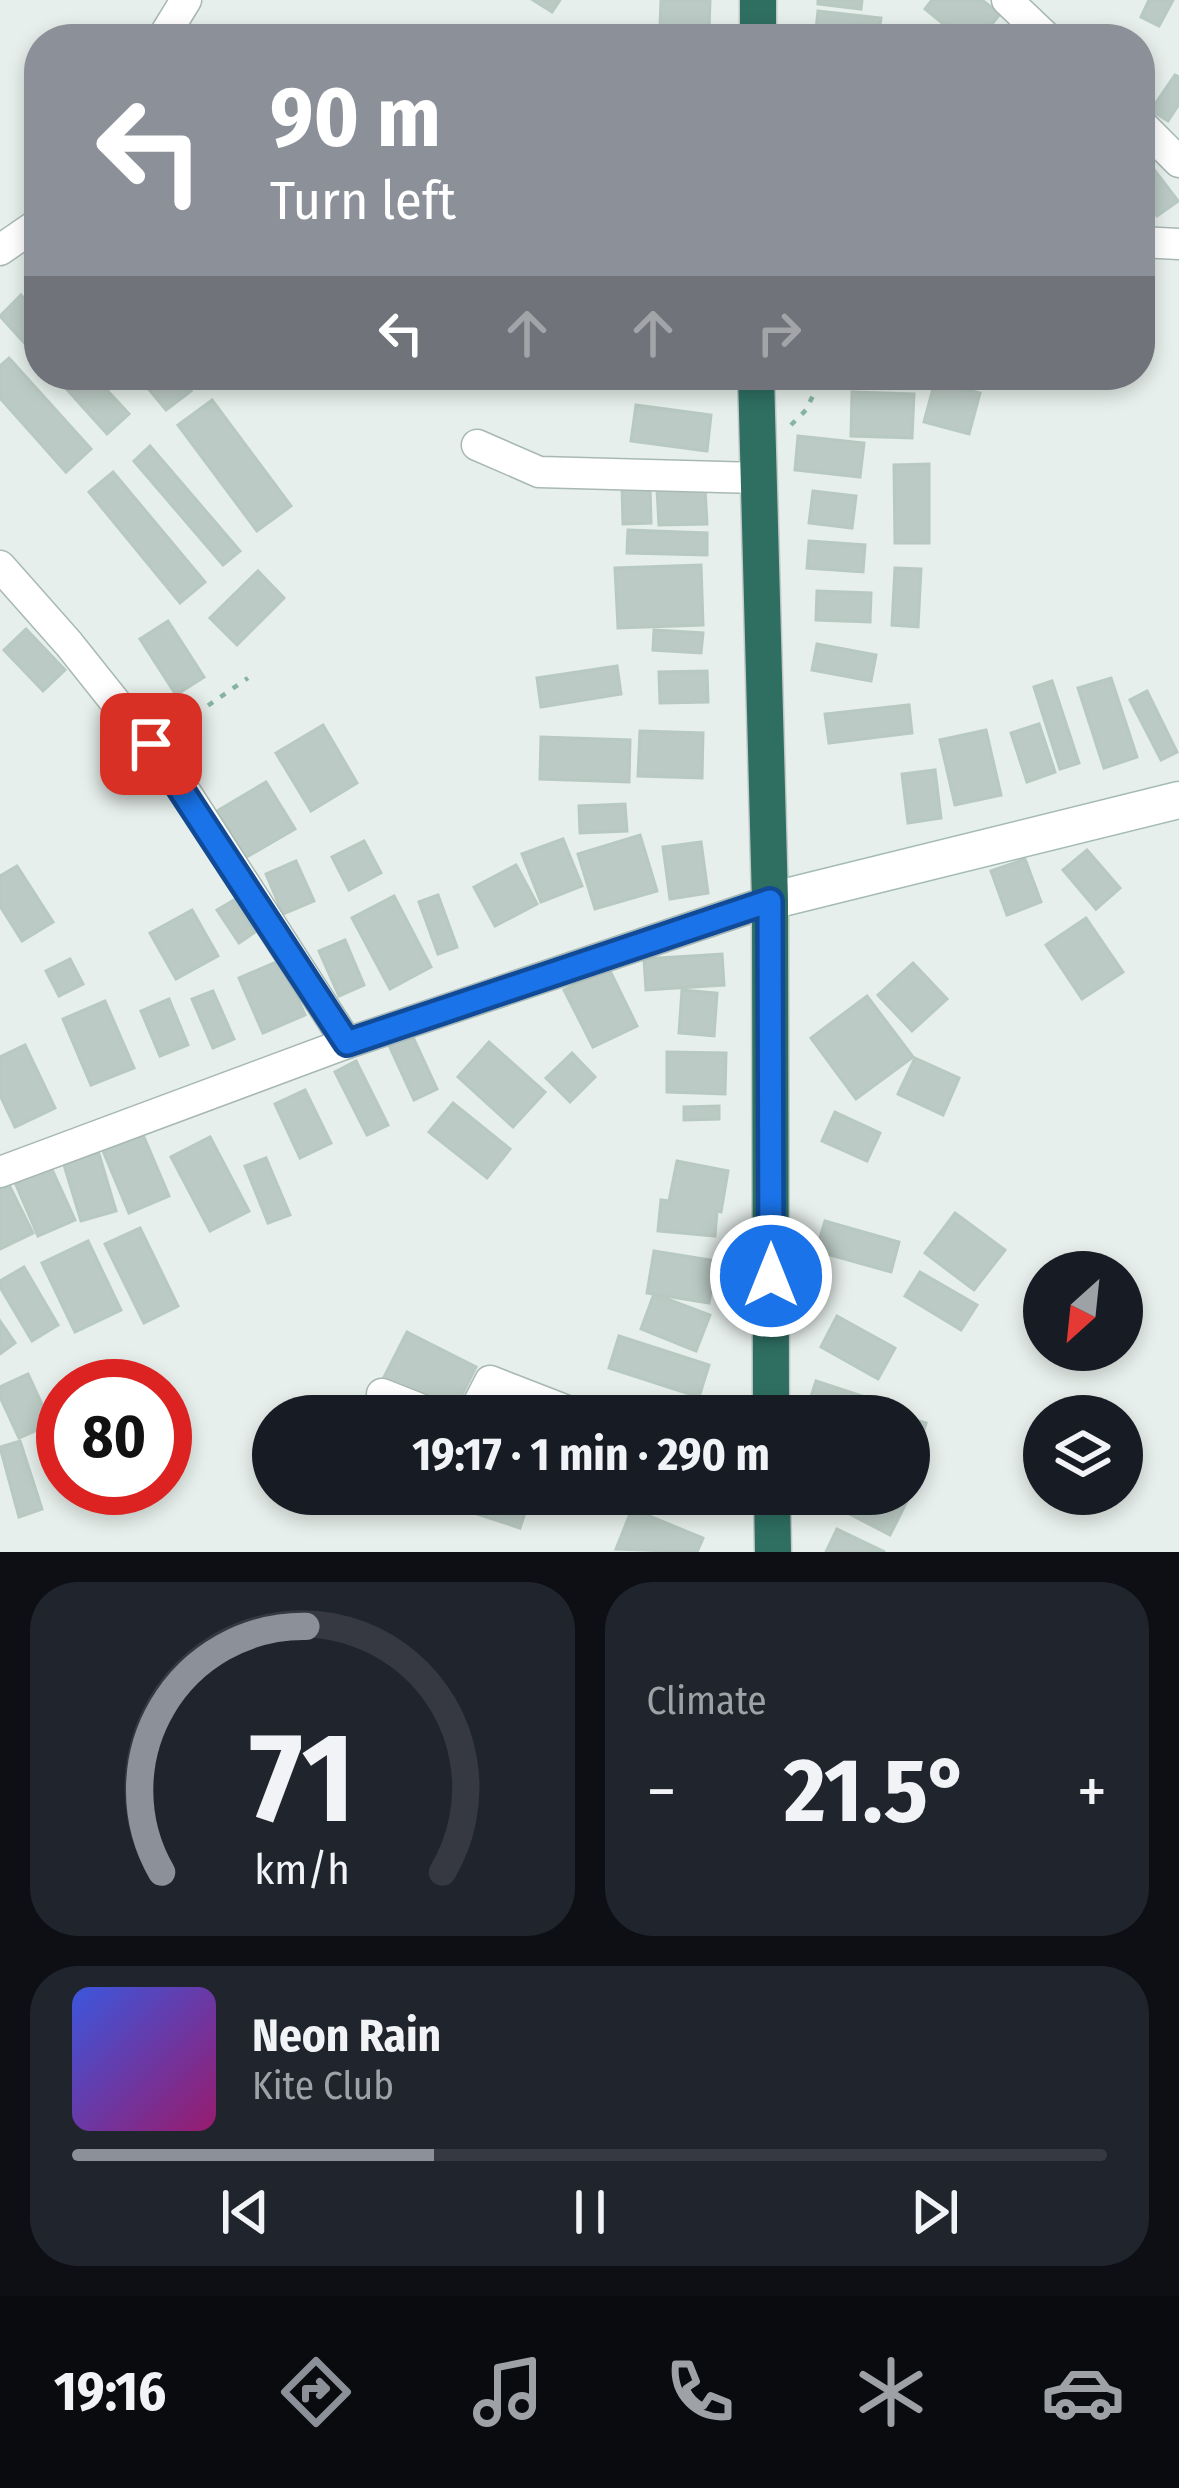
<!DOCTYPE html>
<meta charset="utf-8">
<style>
:root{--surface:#171b24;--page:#20242c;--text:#f1f3f6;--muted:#9ea1a6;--line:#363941;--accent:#8c9099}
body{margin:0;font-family:"Fira Sans Condensed",sans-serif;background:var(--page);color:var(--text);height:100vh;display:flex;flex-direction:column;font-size:45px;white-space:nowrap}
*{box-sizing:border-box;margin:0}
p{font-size:39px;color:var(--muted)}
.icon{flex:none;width:66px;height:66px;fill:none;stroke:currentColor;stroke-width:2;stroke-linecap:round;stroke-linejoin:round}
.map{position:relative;height:1552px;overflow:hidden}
.panel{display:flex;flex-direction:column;gap:30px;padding:30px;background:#0d0f14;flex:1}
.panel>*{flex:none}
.hud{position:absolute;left:24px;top:24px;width:1131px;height:366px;border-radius:48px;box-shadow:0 6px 18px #0003;background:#8c9099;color:#fff;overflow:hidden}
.needle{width:78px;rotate:207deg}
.tools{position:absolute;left:1023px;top:1251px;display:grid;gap:24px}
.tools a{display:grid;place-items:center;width:120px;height:120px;border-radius:50%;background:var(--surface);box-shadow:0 6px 18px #0003;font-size:60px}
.speed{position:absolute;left:36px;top:1359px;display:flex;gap:24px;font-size:60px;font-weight:700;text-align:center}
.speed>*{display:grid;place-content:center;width:156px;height:156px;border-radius:50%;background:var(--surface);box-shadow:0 6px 18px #0003;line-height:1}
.speed .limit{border:18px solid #d22;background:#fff;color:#111}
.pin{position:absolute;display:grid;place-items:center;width:102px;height:102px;color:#fff;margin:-51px;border-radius:24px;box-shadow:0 6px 18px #0006}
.me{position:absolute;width:132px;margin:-66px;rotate:0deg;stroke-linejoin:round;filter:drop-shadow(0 0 9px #0008)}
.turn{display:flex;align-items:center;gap:42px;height:252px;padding:0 48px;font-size:54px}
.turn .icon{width:156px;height:156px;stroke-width:2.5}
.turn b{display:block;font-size:84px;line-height:102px}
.lanes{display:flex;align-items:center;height:114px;padding:0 48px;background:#0003;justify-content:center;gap:60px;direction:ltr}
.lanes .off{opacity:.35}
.big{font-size:90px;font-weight:700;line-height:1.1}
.panel .card{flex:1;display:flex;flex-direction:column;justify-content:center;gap:18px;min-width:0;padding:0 42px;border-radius:48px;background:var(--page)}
.panel .dial{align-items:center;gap:0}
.dial svg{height:312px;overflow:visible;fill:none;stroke:var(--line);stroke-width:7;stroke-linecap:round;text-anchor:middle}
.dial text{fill:var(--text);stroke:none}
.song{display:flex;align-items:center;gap:36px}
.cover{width:144px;height:144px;border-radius:18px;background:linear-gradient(135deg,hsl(230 70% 55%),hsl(320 70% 35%))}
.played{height:12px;border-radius:6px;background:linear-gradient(90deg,var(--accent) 35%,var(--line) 35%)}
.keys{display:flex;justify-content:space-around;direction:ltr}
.heat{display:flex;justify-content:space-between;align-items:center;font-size:66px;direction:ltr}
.panel .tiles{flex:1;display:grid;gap:30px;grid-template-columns:1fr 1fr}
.card:last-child{grid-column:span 2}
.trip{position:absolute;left:252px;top:1395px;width:678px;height:120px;border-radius:60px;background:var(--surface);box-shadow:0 6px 18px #0003;font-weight:700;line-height:120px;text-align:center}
.tab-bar{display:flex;height:192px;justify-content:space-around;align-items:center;background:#090b0e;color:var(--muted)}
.tab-bar .icon{width:84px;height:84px}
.tab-bar .active{color:var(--accent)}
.tab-bar b{font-size:54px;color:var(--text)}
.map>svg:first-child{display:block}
</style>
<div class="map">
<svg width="1179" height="1552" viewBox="0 0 1179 1552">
<rect width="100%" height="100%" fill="#e6efeb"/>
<!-- building -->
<g fill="#bbcac4" stroke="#b8c9c2" stroke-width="3">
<polygon points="533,0 560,0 552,12"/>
<polygon points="661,0 710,0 709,29 660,27"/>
<polygon points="818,0 862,0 861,9 818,4"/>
<polygon points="932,0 982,0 1000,14 980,39 962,39 925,9"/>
<polygon points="1149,0 1173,0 1159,26 1141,17"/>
<polygon points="818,11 881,18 878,39 815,39"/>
<polygon points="1175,75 1179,77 1179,104 1168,121 1151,110"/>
<polygon points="1149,163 1178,201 1157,216 1140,193 1140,170"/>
<polygon points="21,295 39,315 39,359 0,316"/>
<polygon points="9,358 91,449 66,472 0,398 0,366"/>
<polygon points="54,375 93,375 129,414 107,434"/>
<polygon points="137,375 177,375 191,391 166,410"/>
<polygon points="935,381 980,393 969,434 924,422"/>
<polygon points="852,392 914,394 912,438 851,436"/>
<polygon points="212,400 291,506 257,531 178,425"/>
<polygon points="636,405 711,415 707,451 631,441"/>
<polygon points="798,436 864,443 860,477 795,470"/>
<polygon points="150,446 240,551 223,565 134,461"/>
<polygon points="929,464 929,543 895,543 894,465"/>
<polygon points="113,472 205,582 180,603 89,492"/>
<polygon points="650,485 651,523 623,524 622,486"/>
<polygon points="705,488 707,524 659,525 657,489"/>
<polygon points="813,491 856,496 852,528 809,523"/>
<polygon points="628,530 707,533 707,555 627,553"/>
<polygon points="809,541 865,545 863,572 807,568"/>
<polygon points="701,565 703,625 618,628 615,568"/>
<polygon points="895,568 921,569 918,627 892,625"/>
<polygon points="258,571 284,598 237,645 210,618"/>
<polygon points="817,591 871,593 870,622 816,620"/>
<polygon points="168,621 204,677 176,695 140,639"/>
<polygon points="26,629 65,670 43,691 4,650"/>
<polygon points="654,630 703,633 701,653 653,650"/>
<polygon points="817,644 876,655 871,681 812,670"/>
<polygon points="617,666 621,694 541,707 537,678"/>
<polygon points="707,671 708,702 660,703 659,672"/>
<polygon points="1111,678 1137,757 1104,768 1078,688"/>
<polygon points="1052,681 1079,763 1060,769 1034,687"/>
<polygon points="1147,691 1177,752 1161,760 1130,700"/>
<polygon points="909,705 912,733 829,743 825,714"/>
<polygon points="1039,724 1055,772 1027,782 1011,733"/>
<polygon points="323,725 357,783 311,811 276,753"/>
<polygon points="986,730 1001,795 955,805 940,740"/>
<polygon points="640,731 703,733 702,778 638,776"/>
<polygon points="541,737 630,740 629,782 540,779"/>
<polygon points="935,770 941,818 908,823 902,774"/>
<polygon points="266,782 295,829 245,858 217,811"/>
<polygon points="625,804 627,831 580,833 579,806"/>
<polygon points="640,835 657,891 595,909 578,854"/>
<polygon points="563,839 582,886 541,902 522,854"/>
<polygon points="364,841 381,873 349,890 332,857"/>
<polygon points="701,842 708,893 670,899 663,847"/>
<polygon points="1087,850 1120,888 1096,909 1063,870"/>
<polygon points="1025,859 1041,902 1007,915 991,871"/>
<polygon points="296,861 314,901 283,914 266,874"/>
<polygon points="516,865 537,904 495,926 474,887"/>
<polygon points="17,866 53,922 22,941 0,906 0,876"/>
<polygon points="438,895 457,947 438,954 419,902"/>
<polygon points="394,896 431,967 390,989 352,918"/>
<polygon points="234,900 255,932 239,943 217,910"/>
<polygon points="192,910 218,956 176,979 150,933"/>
<polygon points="1086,918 1123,972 1082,999 1046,945"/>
<polygon points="345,940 364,985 339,996 319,951"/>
<polygon points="722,954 724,985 646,990 644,959"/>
<polygon points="70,959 83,984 59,996 46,971"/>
<polygon points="281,960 305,1015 263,1033 239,978"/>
<polygon points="913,963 947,999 912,1031 878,995"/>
<polygon points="609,969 637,1026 593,1047 564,990"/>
<polygon points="682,990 717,993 714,1036 679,1033"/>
<polygon points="213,991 234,1039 213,1048 192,999"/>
<polygon points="867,996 913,1057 856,1099 811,1038"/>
<polygon points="169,999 188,1045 160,1056 141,1011"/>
<polygon points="105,1001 134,1068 91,1085 63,1019"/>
<polygon points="411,1033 437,1089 414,1100 388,1043"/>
<polygon points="489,1042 545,1092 513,1127 458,1077"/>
<polygon points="25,1045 55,1108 15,1127 0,1095 0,1057"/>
<polygon points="667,1052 726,1053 725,1094 667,1092"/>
<polygon points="572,1053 595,1077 570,1102 546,1078"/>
<polygon points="915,1058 959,1078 943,1115 898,1094"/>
<polygon points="356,1061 388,1125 367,1135 335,1072"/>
<polygon points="305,1090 331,1143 300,1158 275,1104"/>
<polygon points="453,1103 510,1149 487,1178 429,1132"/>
<polygon points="719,1106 719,1119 684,1120 684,1107"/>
<polygon points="835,1112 880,1133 867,1161 822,1141"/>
<polygon points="141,1130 169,1196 129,1213 101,1146"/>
<polygon points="210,1137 249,1211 210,1231 171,1157"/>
<polygon points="96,1144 116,1211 81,1221 61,1155"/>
<polygon points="266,1158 290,1215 268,1223 245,1166"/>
<polygon points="677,1161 728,1171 721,1212 717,1211 715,1236 658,1231 661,1200 669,1201"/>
<polygon points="50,1165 75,1220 38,1236 14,1180"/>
<polygon points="7,1181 33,1233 0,1249 0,1184"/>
<polygon points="955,1213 1005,1250 974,1290 925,1253"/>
<polygon points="825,1221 899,1242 891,1272 816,1251"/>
<polygon points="140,1228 178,1306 144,1323 105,1244"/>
<polygon points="88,1241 121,1310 75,1332 42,1263"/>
<polygon points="654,1251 716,1261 709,1303 647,1293"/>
<polygon points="24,1267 58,1325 32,1341 0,1287 0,1281"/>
<polygon points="920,1272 977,1305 961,1330 905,1296"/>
<polygon points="654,1294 710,1315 696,1351 641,1329"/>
<polygon points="837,1316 895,1348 878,1379 821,1347"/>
<polygon points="0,1321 15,1343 0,1354"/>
<polygon points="407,1332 476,1367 453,1413 384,1377"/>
<polygon points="619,1336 709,1365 699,1397 609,1368"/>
<polygon points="28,1374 51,1424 19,1438 0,1397 0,1387"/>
<polygon points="816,1381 880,1402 875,1416 805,1416"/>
<polygon points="909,1418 926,1423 914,1464 909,1463"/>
<polygon points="20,1441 42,1509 19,1517 0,1447"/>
<polygon points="909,1490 912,1491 890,1535 819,1498 821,1494 909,1494"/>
<polygon points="457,1494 531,1494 520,1528 453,1506"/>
<polygon points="632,1509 703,1538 697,1552 616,1549"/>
<polygon points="837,1529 885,1552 826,1552"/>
</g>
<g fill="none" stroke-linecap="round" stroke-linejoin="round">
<defs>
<g id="street">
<polyline points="1007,0 1048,39"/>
<polyline points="162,39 186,0"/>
<polyline points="1140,123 1179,162"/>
<polyline points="1140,242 1179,244"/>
<polyline points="0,250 39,223"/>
<polyline points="477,445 539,472 757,478"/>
<polyline points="0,566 69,644 179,782 347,1043"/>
<polyline points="0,1172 347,1043 770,901"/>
<polyline points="382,1394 438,1416"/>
<polyline points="472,1416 490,1381 580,1416"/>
</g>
<polyline id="secondary" points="770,901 1179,800"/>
<g id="highway">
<polyline points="758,0 758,39"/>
<polyline points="756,375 770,901 771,1416"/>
<polyline points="772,1494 773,1552"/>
</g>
</defs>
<!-- street casing -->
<use href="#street" stroke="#a8b8b2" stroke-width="33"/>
<!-- secondary casing -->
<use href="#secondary" stroke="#a4bbb3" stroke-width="39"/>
<!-- highway casing -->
<use href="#highway" stroke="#c2cac8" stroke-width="39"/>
<!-- path -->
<g stroke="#86b3a5" stroke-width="4.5" stroke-dasharray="6 9" stroke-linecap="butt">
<polyline points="791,425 806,410 820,381 911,375"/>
<polyline points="171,731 248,678"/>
</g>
<!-- street -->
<use href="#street" stroke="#fff" stroke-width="30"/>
<!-- secondary -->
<use href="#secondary" stroke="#fff" stroke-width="36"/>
<!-- highway -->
<use href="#highway" stroke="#2f6f62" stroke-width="36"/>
</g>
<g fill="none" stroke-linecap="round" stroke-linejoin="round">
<defs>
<polyline id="route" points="151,744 347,1043 770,901 771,1276"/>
</defs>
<!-- route casing -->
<use href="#route" stroke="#114b97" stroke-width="30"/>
<!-- route -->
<use href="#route" stroke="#1a73e8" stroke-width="21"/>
</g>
</svg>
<div class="tools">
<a><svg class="needle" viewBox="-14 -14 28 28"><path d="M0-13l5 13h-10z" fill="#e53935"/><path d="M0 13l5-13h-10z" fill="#9ea1a6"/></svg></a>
<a><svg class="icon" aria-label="layers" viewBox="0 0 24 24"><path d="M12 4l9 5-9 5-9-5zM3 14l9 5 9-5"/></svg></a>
</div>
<div class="speed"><div class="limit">80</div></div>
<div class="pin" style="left:151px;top:744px;background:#d93025"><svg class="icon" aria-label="arrive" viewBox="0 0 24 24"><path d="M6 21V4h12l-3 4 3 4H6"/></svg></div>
<svg class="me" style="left:771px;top:1276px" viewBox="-20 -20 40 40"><circle r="17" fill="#1a73e8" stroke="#fff" stroke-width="3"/><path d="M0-11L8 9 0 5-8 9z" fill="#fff"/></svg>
<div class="trip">19:17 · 1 min · 290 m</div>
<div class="hud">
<div class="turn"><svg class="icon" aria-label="left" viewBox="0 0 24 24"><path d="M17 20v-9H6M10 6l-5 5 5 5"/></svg><div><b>90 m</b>Turn left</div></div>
<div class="lanes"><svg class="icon" aria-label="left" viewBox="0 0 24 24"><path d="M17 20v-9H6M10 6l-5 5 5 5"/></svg><svg class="icon off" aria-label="ahead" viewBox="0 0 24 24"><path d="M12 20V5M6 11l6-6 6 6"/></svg><svg class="icon off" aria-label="ahead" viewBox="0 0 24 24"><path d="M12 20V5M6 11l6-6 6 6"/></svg><svg class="icon off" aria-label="right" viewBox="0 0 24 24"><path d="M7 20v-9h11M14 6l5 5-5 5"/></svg></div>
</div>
</div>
<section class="panel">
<div class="tiles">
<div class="card dial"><svg viewBox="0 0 100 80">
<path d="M14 69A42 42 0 1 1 86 69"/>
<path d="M14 69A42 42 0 0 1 51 6" stroke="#8c9099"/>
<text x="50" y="56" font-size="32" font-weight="700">71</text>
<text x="50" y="72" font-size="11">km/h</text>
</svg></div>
<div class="card"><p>Climate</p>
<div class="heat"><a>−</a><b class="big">21.5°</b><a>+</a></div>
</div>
<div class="card">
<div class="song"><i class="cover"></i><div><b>Neon Rain</b><p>Kite Club</p></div></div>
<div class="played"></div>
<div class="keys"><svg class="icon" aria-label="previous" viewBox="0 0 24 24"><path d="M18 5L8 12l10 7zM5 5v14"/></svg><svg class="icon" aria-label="pause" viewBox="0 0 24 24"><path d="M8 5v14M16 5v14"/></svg><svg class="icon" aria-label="next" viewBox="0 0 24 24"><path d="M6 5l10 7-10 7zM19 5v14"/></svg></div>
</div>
</div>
</section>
<nav class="tab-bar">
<b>19:16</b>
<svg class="icon active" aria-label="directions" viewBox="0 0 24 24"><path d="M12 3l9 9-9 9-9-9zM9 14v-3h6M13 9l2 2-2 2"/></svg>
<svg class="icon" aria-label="music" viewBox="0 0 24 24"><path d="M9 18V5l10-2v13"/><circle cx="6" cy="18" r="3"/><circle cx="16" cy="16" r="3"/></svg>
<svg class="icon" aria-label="phone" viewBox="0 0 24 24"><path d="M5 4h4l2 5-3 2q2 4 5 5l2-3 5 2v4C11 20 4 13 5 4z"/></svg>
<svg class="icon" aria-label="climate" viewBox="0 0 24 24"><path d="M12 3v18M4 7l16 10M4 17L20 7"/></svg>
<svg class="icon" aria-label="car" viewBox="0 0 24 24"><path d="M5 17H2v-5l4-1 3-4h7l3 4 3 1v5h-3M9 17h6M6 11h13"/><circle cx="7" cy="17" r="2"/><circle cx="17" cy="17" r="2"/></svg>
</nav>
